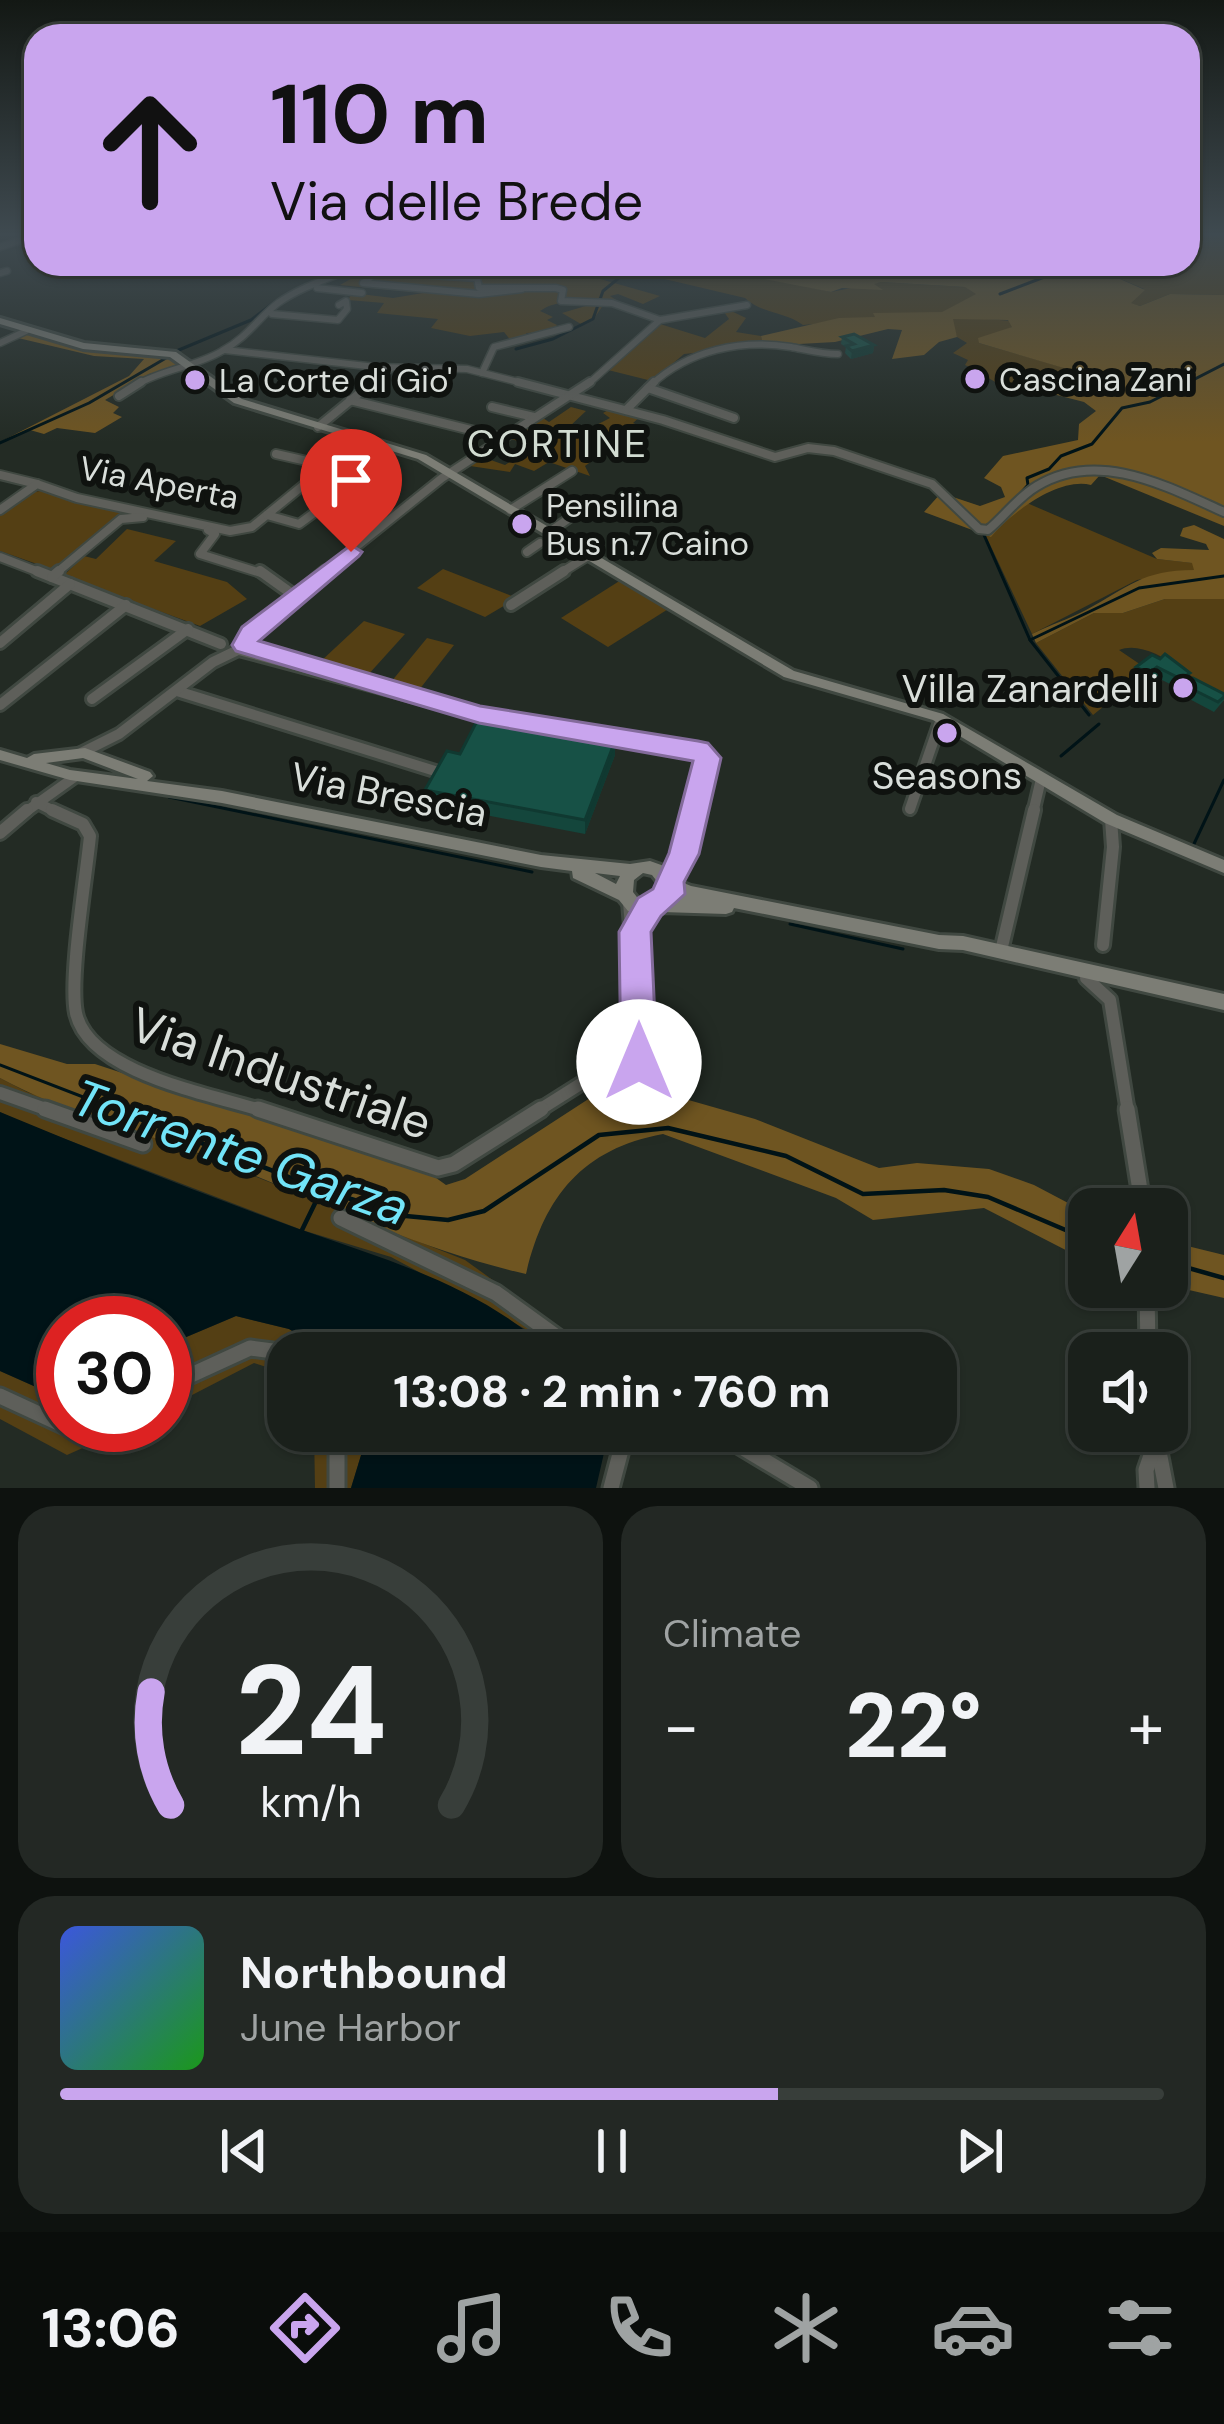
<!DOCTYPE html>
<meta charset="utf-8">
<style>
:root{--surface:#1a201b;--page:#232824;--text:#f1f3f6;--muted:#9fa3a3;--line:#383e3a;--accent:#c9a5ee}
body{margin:0;font-family:"DM Sans",sans-serif;background:var(--page);color:var(--text);height:100vh;display:flex;flex-direction:column;font-size:45px;white-space:nowrap}
*{box-sizing:border-box;margin:0}
p{font-size:39px;color:var(--muted)}
.icon{flex:none;width:66px;height:66px;fill:none;stroke:currentColor;stroke-width:2;stroke-linecap:round;stroke-linejoin:round}
.map{position:relative;height:1488px;overflow:hidden}
.side{display:flex;flex-direction:column;gap:18px;padding:18px;background:#0e120f;flex:1}
.side>*{flex:none}
.hud{position:absolute;left:24px;top:24px;width:1176px;height:252px;border-radius:36px;box-shadow:0 3px 9px #0004,0 0 0 3px var(--line);background:#c9a5ee;color:#111;overflow:hidden}
.needle{width:78px;rotate:11deg}
.tools{position:absolute;left:1068px;top:1188px;display:grid;gap:24px}
.tools a{display:grid;place-items:center;width:120px;height:120px;border-radius:24px;background:var(--surface);box-shadow:0 3px 9px #0004,0 0 0 3px var(--line);font-size:60px}
.speed{position:absolute;left:36px;top:1296px;display:flex;gap:24px;font-size:60px;font-weight:700;text-align:center}
.speed>*{display:grid;place-content:center;width:156px;height:156px;border-radius:50%;background:var(--surface);box-shadow:0 3px 9px #0004,0 0 0 3px var(--line);line-height:1}
.speed .limit{border:18px solid #d22;background:#fff;color:#111}
.pin{position:absolute;display:grid;place-items:center;width:102px;height:102px;color:#fff;margin:-123px -51px;border-radius:50% 50% 50% 0;rotate:-45deg;box-shadow:0 0 12px #0007}
.pin .icon{rotate:45deg}
.me{position:absolute;width:132px;margin:-66px;rotate:0deg;stroke-linejoin:round;filter:drop-shadow(0 0 9px #0008)}
.turn{display:flex;align-items:center;gap:42px;height:252px;padding:0 48px;font-size:54px}
.turn .icon{width:156px;height:156px;stroke-width:2.5}
.turn b{display:block;font-size:84px;line-height:102px}
.big{font-size:90px;font-weight:800;line-height:1.1}
.side .tile{flex:1;display:flex;flex-direction:column;justify-content:center;gap:18px;min-width:0;padding:0 42px;border-radius:36px;background:var(--page)}
.side .dial{align-items:center;gap:0}
.dial svg{height:312px;overflow:visible;fill:none;stroke:var(--line);stroke-width:7;stroke-linecap:round;text-anchor:middle}
.dial text{fill:var(--text);stroke:none}
.song{display:flex;align-items:center;gap:36px}
.cover{width:144px;height:144px;border-radius:18px;background:linear-gradient(135deg,hsl(230 70% 55%),hsl(120 70% 35%))}
.played{height:12px;border-radius:6px;background:linear-gradient(90deg,var(--accent) 65%,var(--line) 65%)}
.keys{display:flex;justify-content:space-around;direction:ltr}
.heat{display:flex;justify-content:space-between;align-items:center;font-size:66px;direction:ltr}
.side .tiles{flex:1;display:grid;gap:18px;grid-template-columns:1fr 1fr}
.tile:last-child{grid-column:span 2}
.trip{position:absolute;left:267px;top:1332px;width:690px;height:120px;border-radius:36px;background:var(--surface);box-shadow:0 3px 9px #0004,0 0 0 3px var(--line);font-weight:800;line-height:120px;text-align:center}
.tab-bar{display:flex;height:192px;justify-content:space-around;align-items:center;background:#0a0d0b;color:var(--muted)}
.tab-bar .icon{width:84px;height:84px}
.tab-bar .on{color:var(--accent)}
.tab-bar b{font-size:54px;color:var(--text)}
.map>svg:first-child{display:block}
</style>
<div class="map">
<svg width="1224" height="1488" viewBox="0 0 1224 1488">
<rect width="100%" height="100%" fill="#232b24"/>
<!-- green -->
<g fill="#543f14">
<polygon points="1188,234 1224,234 1224,295 1170,294 1140,306 1129,303 1144,289 1086,264 1188,264"/>
<path d="M631 264 724 268 831 292 881 282 966 287 977 294 943 312 803 325C784 311 762 314 745 298L635 272 630 266 593 272V277L660 296 643 304 618 294 610 296 621 303 604 304 595 317 581 324 562 313 589 305C573 301 554 301 540 311L553 317 547 320 557 325 551 332 526 333 528 337 512 342 504 332 470 336 431 328 438 319 377 313 384 303 348 300 352 293 393 298 423 293 340 285 365 271 369 272 362 283 372 272 433 276 442 270 463 271 468 266Z"/>
<polygon points="729,310 746,318 736,332 761,336 763,346 684,354 652,381 608,370 660,324 705,338 729,319 724,312"/>
<path d="M960 317 1013 321 1012 327 979 343 1106 380C1079 383 1033 400 1009 389 994 383 981 372 965 365L968 360 953 353 967 343 957 337 951 319Z"/>
<polygon points="571,407 586,411 568,428 579,434 610,418 603,413 610,409 642,415 633,423 640,426 585,466 590,476 549,462 534,471 515,464 510,472 470,466 482,457 505,465 534,446 508,438 540,416 549,422"/>
<polygon points="46,490 126,513 54,570 0,551 0,515 34,492"/>
<polygon points="1027,503 1157,559 1193,563 1195,570 1137,580 1032,634 986,536"/>
<polygon points="127,529 176,541 154,561 227,582 247,599 200,626 63,576 84,556 96,559"/>
<polygon points="443,569 517,598 485,617 417,588"/>
<polygon points="621,580 673,606 608,647 561,618"/>
<path d="M1211 597 1224 599V701C1198 683 1151 637 1119 650L1141 665 1129 675 1135 681 1093 715 1036 643 1094 613H1123L1165 599Z"/>
<polygon points="364,621 405,634 367,676 320,662"/>
<polygon points="427,638 454,645 419,690 391,682"/>
<polygon points="0,1078 27,1092 151,1135 465,1260 594,1353 552,1353 527,1330 391,1257 302,1230 21,1122 0,1112"/>
<polygon points="236,1316 289,1329 329,1353 288,1353 288,1374 254,1363 165,1409 165,1346"/>
<polygon points="0,1371 63,1399 63,1425 134,1425 67,1455 0,1419"/>
<polygon points="314,1431 355,1431 362,1452 351,1488 315,1488"/>
</g>
<!-- forest -->
<g fill="#6f5521">
<path d="M687 264H1086L1145 290 1131 303 1140 306 1170 294 1224 295V526L1100 475 1091 485C1059 477 1012 512 991 537L924 512 941 493 980 506 1005 497 1001 487 984 478 1003 456 1078 440 1079 424 1096 411 1084 402 1049 393 1062 385 1101 379 979 343 978 338 1012 327 1008 320 953 319 957 337 939 342 924 355 892 359 902 330 888 329 835 342 763 346 761 336 839 318 875 317 873 313 942 312 976 294 965 287 881 282 874 284 883 290 842 288 831 292Z"/>
<polygon points="26,334 86,349 169,355 186,366 149,374 105,400 119,407 113,413 122,417 95,433 57,428 44,434 30,430 0,442 129,376 144,359 94,356 18,338"/>
<path d="M1194 525 1224 539V599H1165L1123 613H1094L1036 643 1032 634C1050 625 1069 619 1086 610 1129 587 1142 570 1194 570L1192 563 1157 559 1152 553 1161 548 1209 550 1206 544 1180 536 1183 528Z"/>
<path d="M0 1044 67 1064H95L432 1175 446 1185 465 1179 590 1098 586 1089C610 1081 637 1086 649 1059L652 1098 678 1097 755 1119 879 1168 917 1163 989 1169 1034 1185 1089 1214V1262L984 1208 873 1220 836 1198 663 1134C582 1149 544 1197 526 1274 416 1249 312 1197 206 1156 138 1130 64 1113 0 1078Z"/>
<polygon points="1167,1241 1224,1255 1224,1298 1167,1285"/>
</g>
<!-- water -->
<g fill="#001317">
<path d="M0 1112C99 1153 199 1193 299 1229 390 1261 480 1286 552 1353H329L289 1329 236 1316 165 1346V1323H63V1399L0 1371Z"/>
<polygon points="355,1431 609,1431 596,1488 351,1488 362,1452"/>
</g>
<g fill="none" stroke-linecap="round" stroke-linejoin="round">
<!-- stream-far1 -->
<g stroke="#001317" stroke-width="3">
<polyline points="322,278 346,268"/>
<polyline points="1000,294 1068,268"/>
<polyline points="516,349 553,339 593,319 603,291 636,264"/>
<polyline points="174,352 251,320 276,301"/>
<polyline points="0,443 89,403 166,358"/>
<polyline points="1019,495 1028,485 1027,478 1049,469 1061,456 1092,444 1122,408 1150,402 1224,364"/>
<polyline points="984,535 1030,640"/>
<polyline points="1089,715 1030,640 1139,588 1224,576"/>
<polyline points="1061,756 1099,724"/>
<polyline points="169,797 532,872"/>
<polyline points="1193,846 1224,780"/>
<polyline points="790,924 903,949"/>
<polyline points="0,1065 122,1112"/>
</g>
<!-- stream -->
<g stroke="#001317" stroke-width="4.5">
<polyline points="114,1109 322,1190 406,1216 448,1220 484,1211 599,1135 668,1128 786,1156 863,1194 944,1190 988,1197 1089,1240"/>
<polyline points="302,1230 321,1191"/>
<polyline points="1167,1262 1224,1278"/>
</g>
<defs>
<g id="street-far4">
<polyline points="0,247 36,235"/>
<polyline points="0,273 7,271"/>
<polyline points="317,288 362,293"/>
<polyline points="522,289 479,294 363,283 384,267 429,266 434,268 431,275 477,278 479,288 556,288 563,290 561,301 612,303 660,320"/>
<polyline points="272,314 338,320 347,309 346,301 339,305"/>
<polyline points="0,343 26,331"/>
<polyline points="225,350 376,367 467,369 530,385"/>
<polyline points="482,373 494,347 569,327"/>
<path d="M136 385C163 369 195 367 222 351 248 337 259 317 278 303 302 286 336 276 363 264"/>
<polyline points="370,385 390,369"/>
<polyline points="587,385 660,320 747,305"/>
<path d="M651 385C689 350 741 339 791 347 807 350 822 354 838 354"/>
</g>
<g id="street-far3">
<path d="M518 382 663 420 775 457 808 448 834 451 932 484 979 529 988 530C1005 516 1018 497 1037 486 1098 449 1166 486 1224 512"/>
<polyline points="648,388 654,382"/>
<polyline points="119,396 141,382"/>
<polyline points="350,400 503,438"/>
<polyline points="492,407 534,417"/>
<polyline points="626,410 648,388 734,418"/>
<polyline points="318,427 373,382"/>
<polyline points="276,454 329,466"/>
<polyline points="0,475 37,484"/>
<polyline points="0,510 37,484 77,498 230,531 252,527 360,439"/>
<polyline points="510,510 572,471"/>
<polyline points="267,515 299,524 333,499"/>
<polyline points="208,530 215,534 200,554 264,574"/>
<polyline points="548,533 578,512"/>
<polyline points="527,552 540,543"/>
<polyline points="0,557 44,574"/>
<polyline points="55,574 121,519 143,517"/>
<polyline points="322,574 442,478 590,382"/>
<polyline points="559,574 588,556"/>
</g>
<g id="street-far2">
<polyline points="37,571 221,644"/>
<polyline points="260,571 295,596"/>
<polyline points="52,577 59,571"/>
<polyline points="511,605 564,571"/>
<polyline points="0,643 70,584"/>
<polyline points="239,650 479,714 698,750 708,764 695,813"/>
<polyline points="177,691 435,771"/>
<polyline points="92,699 188,629"/>
<polyline points="0,705 126,605"/>
<polyline points="81,753 119,734 213,662 242,648 251,632 326,571"/>
<polyline points="36,802 58,813"/>
<polyline points="910,809 941,719"/>
<polyline points="24,813 76,776"/>
<polyline points="1033,813 1041,779"/>
</g>
<g id="street-far1">
<path d="M52 810 83 824 90 836C86 877 69 978 76 1013 89 1074 215 1095 267 1112"/>
<polyline points="0,833 27,810"/>
<polyline points="668,881 684,854 696,810"/>
<polyline points="1103,945 1113,847 1111,819"/>
<polyline points="1001,951 1034,810"/>
<polyline points="1086,978 1110,1000 1128,1112"/>
<polyline points="0,1093 54,1112"/>
<polyline points="536,1112 582,1083 636,1067 641,1050 629,902"/>
</g>
<g id="street">
<polyline points="45,1109 143,1144"/>
<polyline points="258,1109 438,1168 454,1164 541,1109"/>
<polyline points="1127,1109 1143,1209"/>
<polyline points="341,1218 496,1293 579,1353"/>
<polyline points="1147,1287 1148,1353"/>
<polyline points="165,1387 250,1348 288,1353"/>
<polyline points="0,1396 65,1426 76,1425"/>
<polyline points="337,1431 337,1488"/>
<polyline points="715,1431 810,1488"/>
<polyline points="1155,1431 1166,1488"/>
<polyline points="611,1488 626,1431"/>
<polyline points="1147,1488 1146,1470 1156,1441"/>
</g>
<g id="secondary">
<polygon points="0,318 84,343 176,352 242,399 426,455 794,671 943,714 1117,815 1224,860 1224,873 1105,823 933,720 784,677 418,459 234,403 170,357 83,349 0,324"/>
<path d="M85 748 150 772 153 776 147 781 222 791 541 855 630 864 650 861 664 866 674 879 691 886 939 935 963 936 1224 994V1010L963 950 939 949 734 908 732 912 726 914 662 912 642 916 628 911 619 900 573 878 572 871 541 867 222 803 70 780 0 760V750L27 758 34 754ZM83 758 138 779 70 770 46 763ZM595 873 620 876 616 884ZM643 873 652 875 659 884 658 896 649 903 640 901 633 892 634 880Z"/>
</g>
</defs>
<!-- street-far4 casing -->
<use href="#street-far4" stroke="#404841" stroke-width="9"/>
<!-- street-far3 casing -->
<use href="#street-far3" stroke="#404841" stroke-width="12"/>
<!-- street-far2 casing -->
<use href="#street-far2" stroke="#404841" stroke-width="16"/>
<!-- street-far1 casing -->
<use href="#street-far1" stroke="#404841" stroke-width="18"/>
<!-- street casing -->
<use href="#street" stroke="#404841" stroke-width="21"/>
<!-- secondary casing -->
<use href="#secondary" stroke="#404841" stroke-width="6"/>
<!-- street-far4 -->
<use href="#street-far4" stroke="#5e5f5a" stroke-width="6"/>
<!-- street-far3 -->
<use href="#street-far3" stroke="#5e5f5a" stroke-width="8"/>
<!-- street-far2 -->
<use href="#street-far2" stroke="#5e5f5a" stroke-width="10"/>
<!-- street-far1 -->
<use href="#street-far1" stroke="#5e5f5a" stroke-width="12"/>
<!-- street -->
<use href="#street" stroke="#5e5f5a" stroke-width="15"/>
<!-- secondary -->
<use href="#secondary" fill="#7c7d75" fill-rule="evenodd"/>
</g>
<!-- wall -->
<g fill="#14463c">
<polygon points="842,337 874,345 873,353 851,359 845,353 846,347 841,344"/>
<polygon points="1152,655 1190,673 1186,682 1178,688 1154,676 1145,682 1133,676 1136,667"/>
<polygon points="1184,685 1224,694 1224,700 1214,712 1180,694"/>
<polygon points="615,741 615,755 585,834 428,804 425,790 460,754"/>
</g>
<!-- shaded-wall -->
<g fill="#103931">
<polygon points="874,345 873,353 851,359 852,351"/>
<polygon points="615,741 615,755 585,834 585,820"/>
</g>
<!-- building -->
<g fill="#175146" stroke="#103931" stroke-width="3">
<polygon points="854,334 874,345 852,351 846,346 854,344 842,337"/>
<polygon points="1165,654 1190,673 1181,679 1157,667 1149,673 1136,667 1152,655 1160,659"/>
<polygon points="1193,678 1224,694 1224,697 1218,702 1184,685"/>
<polygon points="479,717 615,741 585,820 425,790 447,751 460,754"/>
</g>
<!-- sky -->
<linearGradient id="sky" x2="0" y2="1"><stop stop-color="#131814"/><stop offset="0.53" stop-color="#3f4a50"/><stop offset="1" stop-color="#3f4a50" stop-opacity="0"/></linearGradient>
<rect width="1224" height="442" fill="url(#sky)"/>
<!-- route -->
<polygon fill="#c9a5ee" stroke="#836b9b" stroke-width="3" points="351,545 362,552 359,556 259,641 480,706 698,741 708,743 721,758 699,854 684,882 685,894 661,916 651,932 657,1062 651,1073 639,1078 627,1073 621,1062 619,932 638,898 653,889 669,853 693,761 479,723 236,651 232,645 242,627"/>
<!-- markers -->
<g fill="#c9a5ee" stroke="#0f120f" stroke-width="4.5">
<circle cx="975" cy="379" r="12"/>
<circle cx="195" cy="380" r="12"/>
<circle cx="522" cy="524" r="12"/>
<circle cx="1183" cy="688" r="12"/>
<circle cx="947" cy="733" r="12"/>
</g>
<g text-anchor="middle" stroke-width="12" stroke-linejoin="round" paint-order="stroke">
<!-- far-poi labels -->
<g font-size="33" fill="#d9deda" stroke="#0f120f" text-anchor="start">
<text x="999" y="391">Cascina Zani</text>
<text x="219" y="392">La Corte di Gio'</text>
<text x="546" y="517">Pensilina<tspan x="546" dy="38">Bus n.7 Caino</tspan></text>
</g>
<!-- far-street labels -->
<g font-size="33" fill="#d9deda" stroke="#0f120f">
<text transform="translate(159 482) rotate(11)" y="12">Via Aperta</text>
</g>
<!-- far-quarter labels -->
<g font-size="39" letter-spacing="3" fill="#d2dcd2" stroke="#0f120f">
<text x="558" y="457">CORTINE</text>
</g>
<!-- poi labels -->
<g font-size="39" fill="#d9deda" stroke="#0f120f" text-anchor="end">
<text x="1159" y="702">Villa Zanardelli</text>
<text x="947" y="789" text-anchor="middle">Seasons</text>
</g>
<!-- street labels -->
<g font-size="39" fill="#d9deda" stroke="#0f120f">
<text transform="translate(389 794) rotate(11)" y="14">Via Brescia</text>
</g>
<!-- near-street labels -->
<g font-size="48" fill="#d9deda" stroke="#0f120f">
<text transform="translate(281 1073) rotate(19)" y="17">Via Industriale</text>
</g>
<!-- near-water labels -->
<g font-size="51" font-style="italic" fill="#72e4f8" stroke="#0f120f">
<text transform="translate(241 1152) rotate(19)" y="18">Torrente Garza</text>
</g>
</g>
</svg>
<div class="tools">
<a><svg class="needle" viewBox="-14 -14 28 28"><path d="M0-13l5 13h-10z" fill="#e53935"/><path d="M0 13l5-13h-10z" fill="#9fa3a3"/></svg></a>
<a><svg class="icon" aria-label="sound" viewBox="0 0 24 24"><path d="M4 9h4l5-4v14l-5-4H4zM17 9q2 3 0 6"/></svg></a>
</div>
<div class="speed"><div class="limit">30</div></div>
<div class="pin" style="left:351px;top:552px;background:#d93025"><svg class="icon" aria-label="arrive" viewBox="0 0 24 24"><path d="M6 21V4h12l-3 4 3 4H6"/></svg></div>
<svg class="me" style="left:639px;top:1062px" viewBox="-20 -20 40 40"><circle r="19" fill="#fff"/><path d="M0-13L10 11 0 6-10 11z" fill="#c9a5ee"/></svg>
<div class="trip">13:08 · 2 min · 760 m</div>
<div class="hud">
<div class="turn"><svg class="icon" aria-label="ahead" viewBox="0 0 24 24"><path d="M12 20V5M6 11l6-6 6 6"/></svg><div><b>110 m</b>Via delle Brede</div></div>
</div>
</div>
<section class="side">
<div class="tiles">
<div class="tile dial"><svg viewBox="0 0 100 80">
<path d="M14 69A42 42 0 1 1 86 69"/>
<path d="M14 69A42 42 0 0 1 9 40" stroke="#c9a5ee"/>
<text x="50" y="56" font-size="32" font-weight="700">24</text>
<text x="50" y="72" font-size="11">km/h</text>
</svg></div>
<div class="tile"><p>Climate</p>
<div class="heat"><a>−</a><b class="big">22°</b><a>+</a></div>
</div>
<div class="tile">
<div class="song"><i class="cover"></i><div><b>Northbound</b><p>June Harbor</p></div></div>
<div class="played"></div>
<div class="keys"><svg class="icon" aria-label="previous" viewBox="0 0 24 24"><path d="M18 5L8 12l10 7zM5 5v14"/></svg><svg class="icon" aria-label="pause" viewBox="0 0 24 24"><path d="M8 5v14M16 5v14"/></svg><svg class="icon" aria-label="next" viewBox="0 0 24 24"><path d="M6 5l10 7-10 7zM19 5v14"/></svg></div>
</div>
</div>
</section>
<nav class="tab-bar">
<b>13:06</b>
<svg class="icon on" aria-label="directions" viewBox="0 0 24 24"><path d="M12 3l9 9-9 9-9-9zM9 14v-3h6M13 9l2 2-2 2"/></svg>
<svg class="icon" aria-label="music" viewBox="0 0 24 24"><path d="M9 18V5l10-2v13"/><circle cx="6" cy="18" r="3"/><circle cx="16" cy="16" r="3"/></svg>
<svg class="icon" aria-label="phone" viewBox="0 0 24 24"><path d="M5 4h4l2 5-3 2q2 4 5 5l2-3 5 2v4C11 20 4 13 5 4z"/></svg>
<svg class="icon" aria-label="climate" viewBox="0 0 24 24"><path d="M12 3v18M4 7l16 10M4 17L20 7"/></svg>
<svg class="icon" aria-label="car" viewBox="0 0 24 24"><path d="M5 17H2v-5l4-1 3-4h7l3 4 3 1v5h-3M9 17h6M6 11h13"/><circle cx="7" cy="17" r="2"/><circle cx="17" cy="17" r="2"/></svg>
<svg class="icon" aria-label="filters" viewBox="0 0 24 24"><path d="M4 7h16M4 17h16"/><circle cx="9" cy="7" r="2"/><circle cx="15" cy="17" r="2"/></svg>
</nav>
